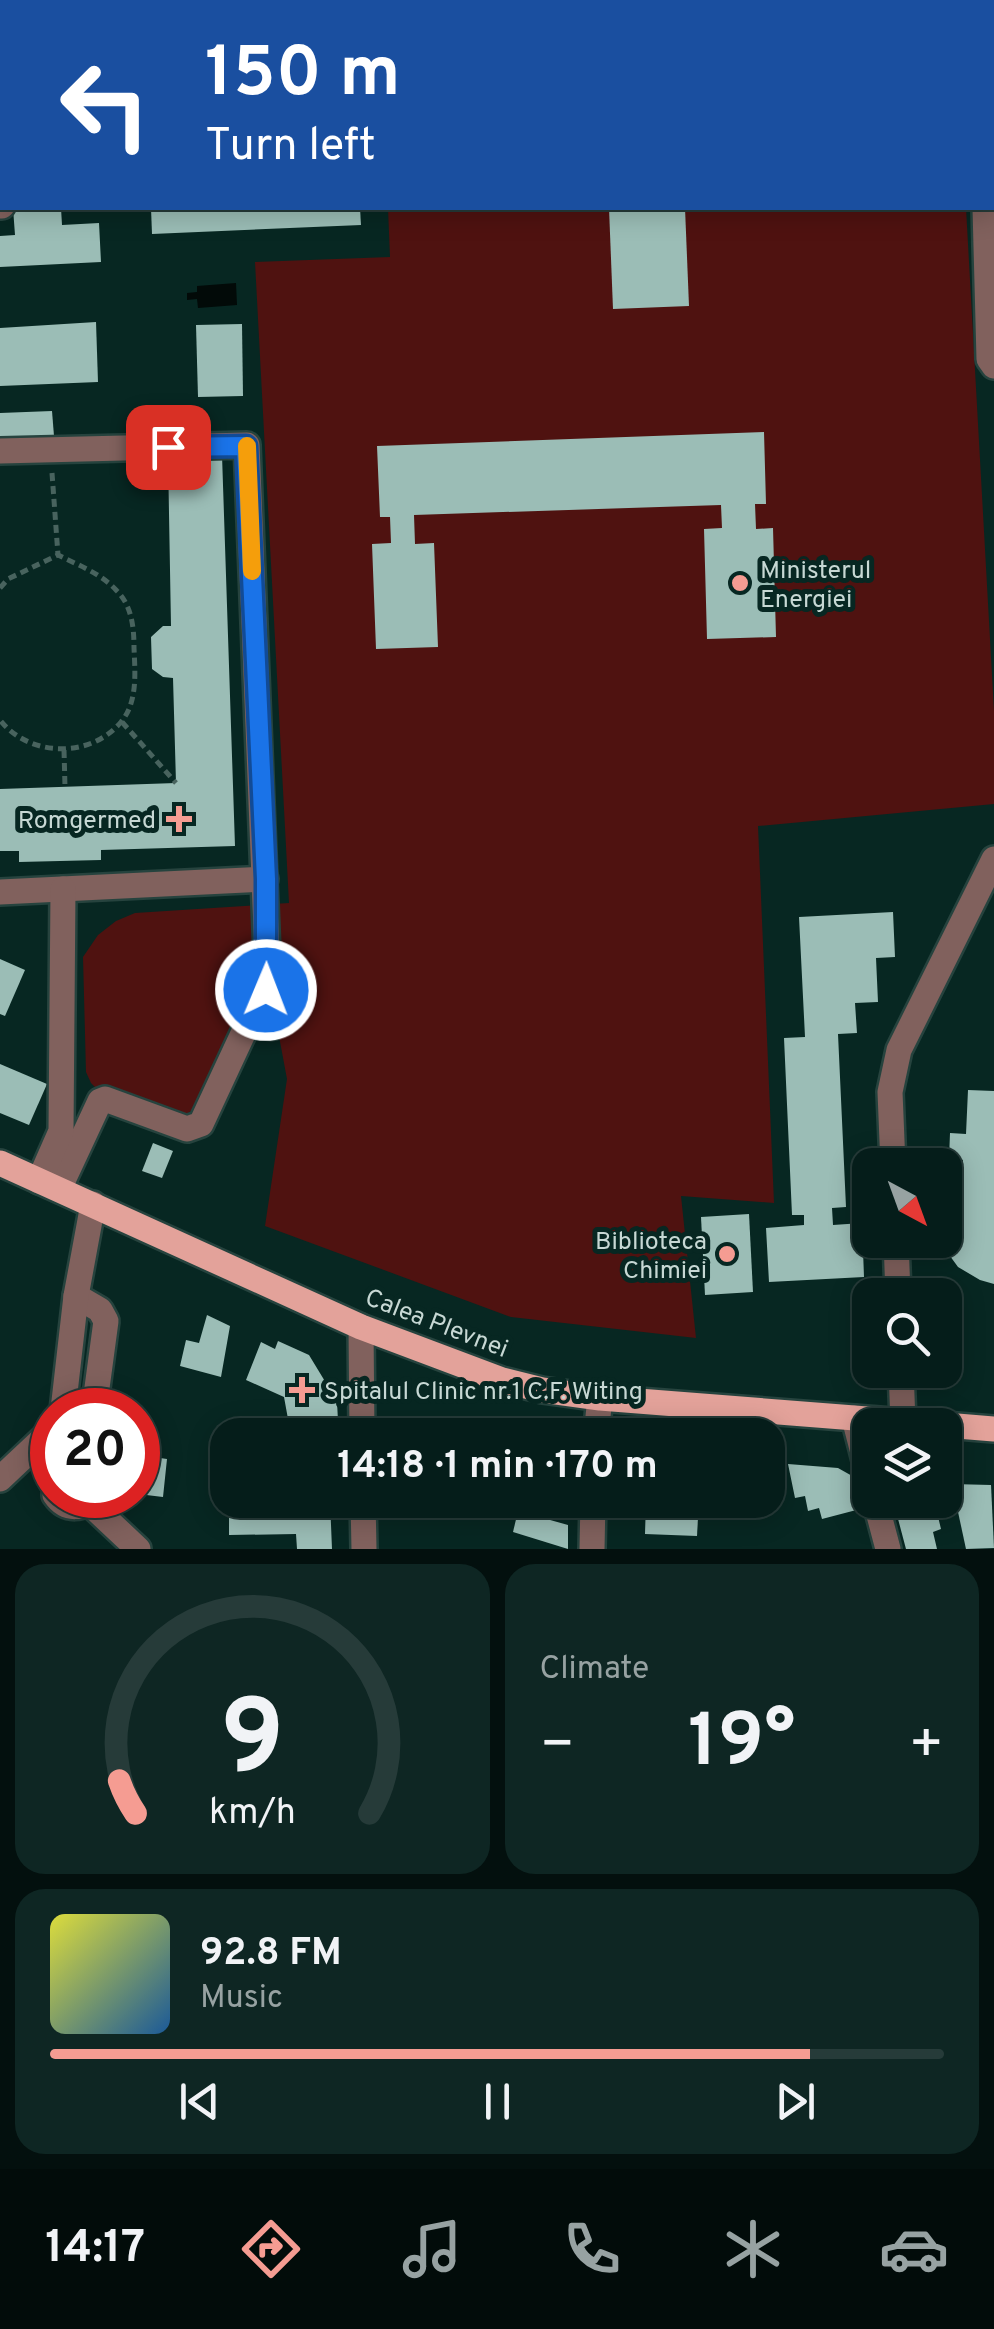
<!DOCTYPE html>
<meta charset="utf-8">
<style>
:root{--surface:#051d1a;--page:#0e2623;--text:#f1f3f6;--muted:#97a2a2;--line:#263b39;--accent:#f59c92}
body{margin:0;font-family:Overpass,sans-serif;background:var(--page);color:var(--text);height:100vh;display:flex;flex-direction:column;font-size:38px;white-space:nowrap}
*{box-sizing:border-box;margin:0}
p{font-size:32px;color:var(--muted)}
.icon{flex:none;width:55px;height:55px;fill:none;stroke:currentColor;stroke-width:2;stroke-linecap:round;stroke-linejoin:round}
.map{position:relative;height:1549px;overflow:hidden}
.details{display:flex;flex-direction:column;gap:15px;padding:15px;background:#03100e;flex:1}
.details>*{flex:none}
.guide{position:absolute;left:0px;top:0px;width:995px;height:210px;box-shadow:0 5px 25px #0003,0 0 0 2px var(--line);background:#1a4fa0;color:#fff;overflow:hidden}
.needle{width:65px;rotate:139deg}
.fabs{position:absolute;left:852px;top:1148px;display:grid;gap:20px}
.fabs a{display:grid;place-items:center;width:110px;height:110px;border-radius:20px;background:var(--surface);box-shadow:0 5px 25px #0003,0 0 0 2px var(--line);font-size:50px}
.speed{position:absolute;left:30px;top:1388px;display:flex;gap:20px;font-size:50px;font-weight:700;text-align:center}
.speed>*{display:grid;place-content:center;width:130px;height:130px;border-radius:50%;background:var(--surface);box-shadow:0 5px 25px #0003,0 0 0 2px var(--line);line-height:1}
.speed .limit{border:15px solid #d22;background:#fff;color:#111}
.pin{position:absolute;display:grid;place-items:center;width:85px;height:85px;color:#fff;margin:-42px;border-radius:20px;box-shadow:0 5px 15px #0006}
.me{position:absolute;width:110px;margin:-55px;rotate:1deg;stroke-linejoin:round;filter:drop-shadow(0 0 8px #0008)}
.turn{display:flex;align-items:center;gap:35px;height:210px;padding:0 40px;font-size:45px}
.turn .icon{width:130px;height:130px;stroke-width:2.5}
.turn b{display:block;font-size:70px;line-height:85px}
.big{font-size:75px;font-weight:700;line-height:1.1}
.details .tile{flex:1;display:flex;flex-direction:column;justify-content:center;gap:15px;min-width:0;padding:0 35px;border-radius:30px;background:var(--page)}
.details .dial{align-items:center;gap:0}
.dial svg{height:260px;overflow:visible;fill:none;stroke:var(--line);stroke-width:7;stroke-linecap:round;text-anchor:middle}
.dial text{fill:var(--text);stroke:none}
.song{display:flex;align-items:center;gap:30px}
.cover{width:120px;height:120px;border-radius:15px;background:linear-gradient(135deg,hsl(60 70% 55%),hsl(210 70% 35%))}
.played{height:10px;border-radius:5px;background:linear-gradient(90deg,var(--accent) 85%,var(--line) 85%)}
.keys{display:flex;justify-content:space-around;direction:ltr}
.heat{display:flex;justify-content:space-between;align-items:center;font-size:55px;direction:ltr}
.details .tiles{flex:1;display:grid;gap:15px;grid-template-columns:1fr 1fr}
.tile:last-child{grid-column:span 2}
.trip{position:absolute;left:210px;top:1418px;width:575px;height:100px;border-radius:30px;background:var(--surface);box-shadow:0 5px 25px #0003,0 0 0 2px var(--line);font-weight:700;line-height:100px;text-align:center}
.tabs{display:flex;height:160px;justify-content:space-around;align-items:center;background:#020c0a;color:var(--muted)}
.tabs .icon{width:70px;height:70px}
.tabs .on{color:var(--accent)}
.tabs b{font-size:45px;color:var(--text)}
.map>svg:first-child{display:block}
</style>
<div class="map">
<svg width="994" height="1549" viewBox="0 0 994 1549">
<rect width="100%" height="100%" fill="#072722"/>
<!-- green -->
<g fill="#4f1210">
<rect x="380" y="0" width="476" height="2"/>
<polygon points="388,208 872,208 873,212 966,208 994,711 994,804 758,826 774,1203 681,1196 696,1338 511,1317 265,1226 287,1079 273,1004 239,1005 200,1105 188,1113 174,1114 101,1093 91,1083 86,1072 83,957 98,935 116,921 135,913 289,903 255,262 390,257"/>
</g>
<!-- water -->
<polygon fill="#020a08" points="236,283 237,305 198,308 197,299 187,300 187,293 197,292 197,286"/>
<!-- building -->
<g fill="#9bbdb6">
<polygon points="13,208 61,208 62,225 99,223 101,262 0,267 0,236 15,235"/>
<polygon points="151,208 360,208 361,225 152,234"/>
<polygon points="609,208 685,208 689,306 613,309"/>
<polygon points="96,322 98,382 0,386 0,328"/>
<polygon points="242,324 243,396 198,397 196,325"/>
<polygon points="52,411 54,436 0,438 0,413"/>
<polygon points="764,432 766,504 755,504 756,529 773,528 776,637 707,639 704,529 722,528 721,505 414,515 415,544 434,543 438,647 376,649 372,544 391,543 390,517 380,517 377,446"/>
<polygon points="222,455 235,846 101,850 101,860 19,862 19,851 0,851 0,789 176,783 173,678 163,677 152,669 151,637 163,626 171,626 168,457"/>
<polygon points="893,912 895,957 876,958 878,1002 855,1003 857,1033 838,1034 846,1207 832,1208 833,1225 862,1223 864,1277 769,1282 766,1228 804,1225 804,1215 792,1215 784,1038 805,1037 799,917"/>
<polygon points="0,959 25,970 5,1016 0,1014"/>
<polygon points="0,1064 47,1084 29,1125 0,1113"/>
<polygon points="968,1090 994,1091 994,1284 980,1280 958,1267 942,1245 951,1240 952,1218 959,1218 963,1160 949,1159 950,1133 966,1134"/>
<polygon points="153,1143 173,1151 162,1178 142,1171"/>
<polygon points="749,1214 753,1292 705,1295 701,1217"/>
<polygon points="207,1315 230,1326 221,1377 180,1366 186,1340 199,1343"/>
<polygon points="278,1341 309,1355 326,1383 336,1382 338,1421 327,1422 327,1435 275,1435 274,1420 288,1419 284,1397 246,1380 261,1342 275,1349"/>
<polygon points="409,1424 437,1435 407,1435"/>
<polygon points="138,1432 156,1434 153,1457 167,1459 163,1497 138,1494"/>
<polygon points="788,1464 838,1468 854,1477 864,1508 822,1519 819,1508 808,1511 805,1496 795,1498"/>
<polygon points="952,1484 991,1485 994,1548 966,1549"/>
<polygon points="229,1500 330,1500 332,1549 297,1549 296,1534 229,1535"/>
<rect x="477" y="1500" width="35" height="18"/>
<polygon points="601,1500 637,1500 636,1513 601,1512"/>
<polygon points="646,1500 699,1500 697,1536 645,1534"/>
<polygon points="893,1500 934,1500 941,1529 933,1532 937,1549 906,1549"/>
<polygon points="518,1511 568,1525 568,1549 513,1532"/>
</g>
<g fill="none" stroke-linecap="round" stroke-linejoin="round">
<defs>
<g id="minor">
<polyline points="877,0 878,2"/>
<polyline points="992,32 994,32"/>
<polyline points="992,173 994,173"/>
<polyline points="0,206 2,206"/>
<polyline points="985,208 989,359 994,366"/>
<polyline points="0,451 247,445 268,980 201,1124 187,1129 105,1099 100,1101 59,1189"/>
<polyline points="0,892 265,879"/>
<polyline points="893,1165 890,1092 899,1050 994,859"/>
<polyline points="39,1181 61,1131 63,889"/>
<polyline points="896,1240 898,1295"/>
<polyline points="76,1296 100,1310 106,1321 94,1410"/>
<polyline points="361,1327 362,1435"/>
<polyline points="901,1370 903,1422"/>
<polyline points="63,1410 76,1296 93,1204"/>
<polyline points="854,1418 870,1480"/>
<polyline points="596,1435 600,1398"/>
<polyline points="0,1479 52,1430"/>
<path d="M55 1495C66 1511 84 1510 95 1495"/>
<polyline points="363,1500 364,1549"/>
<polyline points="875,1500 888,1549"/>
<polyline points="89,1503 138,1549"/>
<polyline points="592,1549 593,1500"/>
</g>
<g id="major">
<polyline points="0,1163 361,1327 502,1380 542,1390 600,1398 944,1425"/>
<polyline points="945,1425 994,1429"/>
</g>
</defs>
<!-- minor casing -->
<use href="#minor" stroke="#26433e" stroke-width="30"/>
<!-- major casing -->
<use href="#major" stroke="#26433e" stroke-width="30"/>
<!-- path -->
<g stroke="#48635e" stroke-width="5" stroke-dasharray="8 5" stroke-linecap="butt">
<polyline points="52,473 58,555"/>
<path d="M0 588 8 579 58 555C78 565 102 574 117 591 132 606 134 628 134 648 135 672 138 702 121 722 90 759 29 757 0 720"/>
<polyline points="122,722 176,783"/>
<polyline points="64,750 65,787"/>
</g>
<!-- minor -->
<use href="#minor" stroke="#81615d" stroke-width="25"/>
<!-- major -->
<use href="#major" stroke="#e3a29a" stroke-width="25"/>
</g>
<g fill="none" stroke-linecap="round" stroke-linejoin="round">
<defs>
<polyline id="route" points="168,447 246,446 266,879 266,990"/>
</defs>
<!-- route casing -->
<use href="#route" stroke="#114b97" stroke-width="25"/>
<!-- route -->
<use href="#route" stroke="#1a73e8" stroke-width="18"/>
<!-- slow -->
<polyline stroke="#f59e0b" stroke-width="18" points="247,446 252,571"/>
</g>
<!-- markers -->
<g fill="#f59c92" stroke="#072722" stroke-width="4">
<circle cx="740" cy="583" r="10"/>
<path d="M174 804h10v10h10v10h-10v10h-10v-10h-10v-10h10z"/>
<circle cx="727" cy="1254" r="10"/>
<path d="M297 1375h10v10h10v10h-10v10h-10v-10h-10v-10h10z"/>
</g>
<g text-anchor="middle" stroke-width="10" stroke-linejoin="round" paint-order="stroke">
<!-- poi labels -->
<g font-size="25" fill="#c7d8d4" stroke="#072722" text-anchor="start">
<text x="760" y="578">Ministerul<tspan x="760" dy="29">Energiei</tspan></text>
<text x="156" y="828" text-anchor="end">Romgermed</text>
<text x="707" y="1249" text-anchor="end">Biblioteca<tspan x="707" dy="29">Chimiei</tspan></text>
<text x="324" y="1399">Spitalul Clinic nr.1 C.F. Witing</text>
</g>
<!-- street labels -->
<g font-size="25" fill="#c7d8d4" stroke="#072722">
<text transform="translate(437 1322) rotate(21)" y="9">Calea Plevnei</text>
</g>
</g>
</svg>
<div class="fabs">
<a><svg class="needle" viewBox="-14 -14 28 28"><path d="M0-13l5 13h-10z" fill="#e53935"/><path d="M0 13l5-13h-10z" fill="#97a2a2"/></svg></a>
<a><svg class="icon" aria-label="search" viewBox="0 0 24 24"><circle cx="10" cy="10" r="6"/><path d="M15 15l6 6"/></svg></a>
<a><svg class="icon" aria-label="layers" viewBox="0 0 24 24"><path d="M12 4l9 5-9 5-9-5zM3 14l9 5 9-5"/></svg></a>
</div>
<div class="speed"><div class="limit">20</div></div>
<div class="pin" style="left:168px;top:447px;background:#d93025"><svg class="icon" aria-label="arrive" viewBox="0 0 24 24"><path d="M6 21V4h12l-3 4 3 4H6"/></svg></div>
<svg class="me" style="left:266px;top:990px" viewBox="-20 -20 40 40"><circle r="17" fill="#1a73e8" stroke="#fff" stroke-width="3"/><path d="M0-11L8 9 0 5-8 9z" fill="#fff"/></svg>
<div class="trip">14:18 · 1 min · 170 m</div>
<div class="guide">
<div class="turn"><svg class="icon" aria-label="left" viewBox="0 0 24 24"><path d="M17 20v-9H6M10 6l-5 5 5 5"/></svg><div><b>150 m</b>Turn left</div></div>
</div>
</div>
<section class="details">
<div class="tiles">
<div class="tile dial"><svg viewBox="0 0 100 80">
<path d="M14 69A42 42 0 1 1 86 69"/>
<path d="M14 69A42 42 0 0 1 9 59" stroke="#f59c92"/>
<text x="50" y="56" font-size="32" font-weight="700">9</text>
<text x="50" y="72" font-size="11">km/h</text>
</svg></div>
<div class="tile"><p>Climate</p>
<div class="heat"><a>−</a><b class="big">19°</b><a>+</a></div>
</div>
<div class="tile">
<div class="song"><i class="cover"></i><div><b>92.8 FM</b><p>Music</p></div></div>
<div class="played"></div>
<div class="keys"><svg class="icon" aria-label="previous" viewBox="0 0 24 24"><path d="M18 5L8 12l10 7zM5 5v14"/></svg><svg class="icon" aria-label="pause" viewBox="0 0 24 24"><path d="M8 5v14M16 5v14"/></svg><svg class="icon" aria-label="next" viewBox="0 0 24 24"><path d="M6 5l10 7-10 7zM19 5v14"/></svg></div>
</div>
</div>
</section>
<nav class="tabs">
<b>14:17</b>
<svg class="icon on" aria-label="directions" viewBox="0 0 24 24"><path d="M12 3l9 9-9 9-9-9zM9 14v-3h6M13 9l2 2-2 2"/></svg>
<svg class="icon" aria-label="music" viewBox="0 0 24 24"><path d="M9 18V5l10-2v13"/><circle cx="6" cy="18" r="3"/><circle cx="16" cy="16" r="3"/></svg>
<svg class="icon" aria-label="phone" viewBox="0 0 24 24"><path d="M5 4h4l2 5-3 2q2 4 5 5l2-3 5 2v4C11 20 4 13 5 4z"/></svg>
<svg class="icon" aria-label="climate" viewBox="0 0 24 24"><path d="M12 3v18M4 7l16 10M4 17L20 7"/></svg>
<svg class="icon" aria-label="car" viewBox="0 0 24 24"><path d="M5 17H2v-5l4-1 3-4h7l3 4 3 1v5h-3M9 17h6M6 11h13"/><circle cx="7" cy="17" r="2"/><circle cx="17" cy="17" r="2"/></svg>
</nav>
